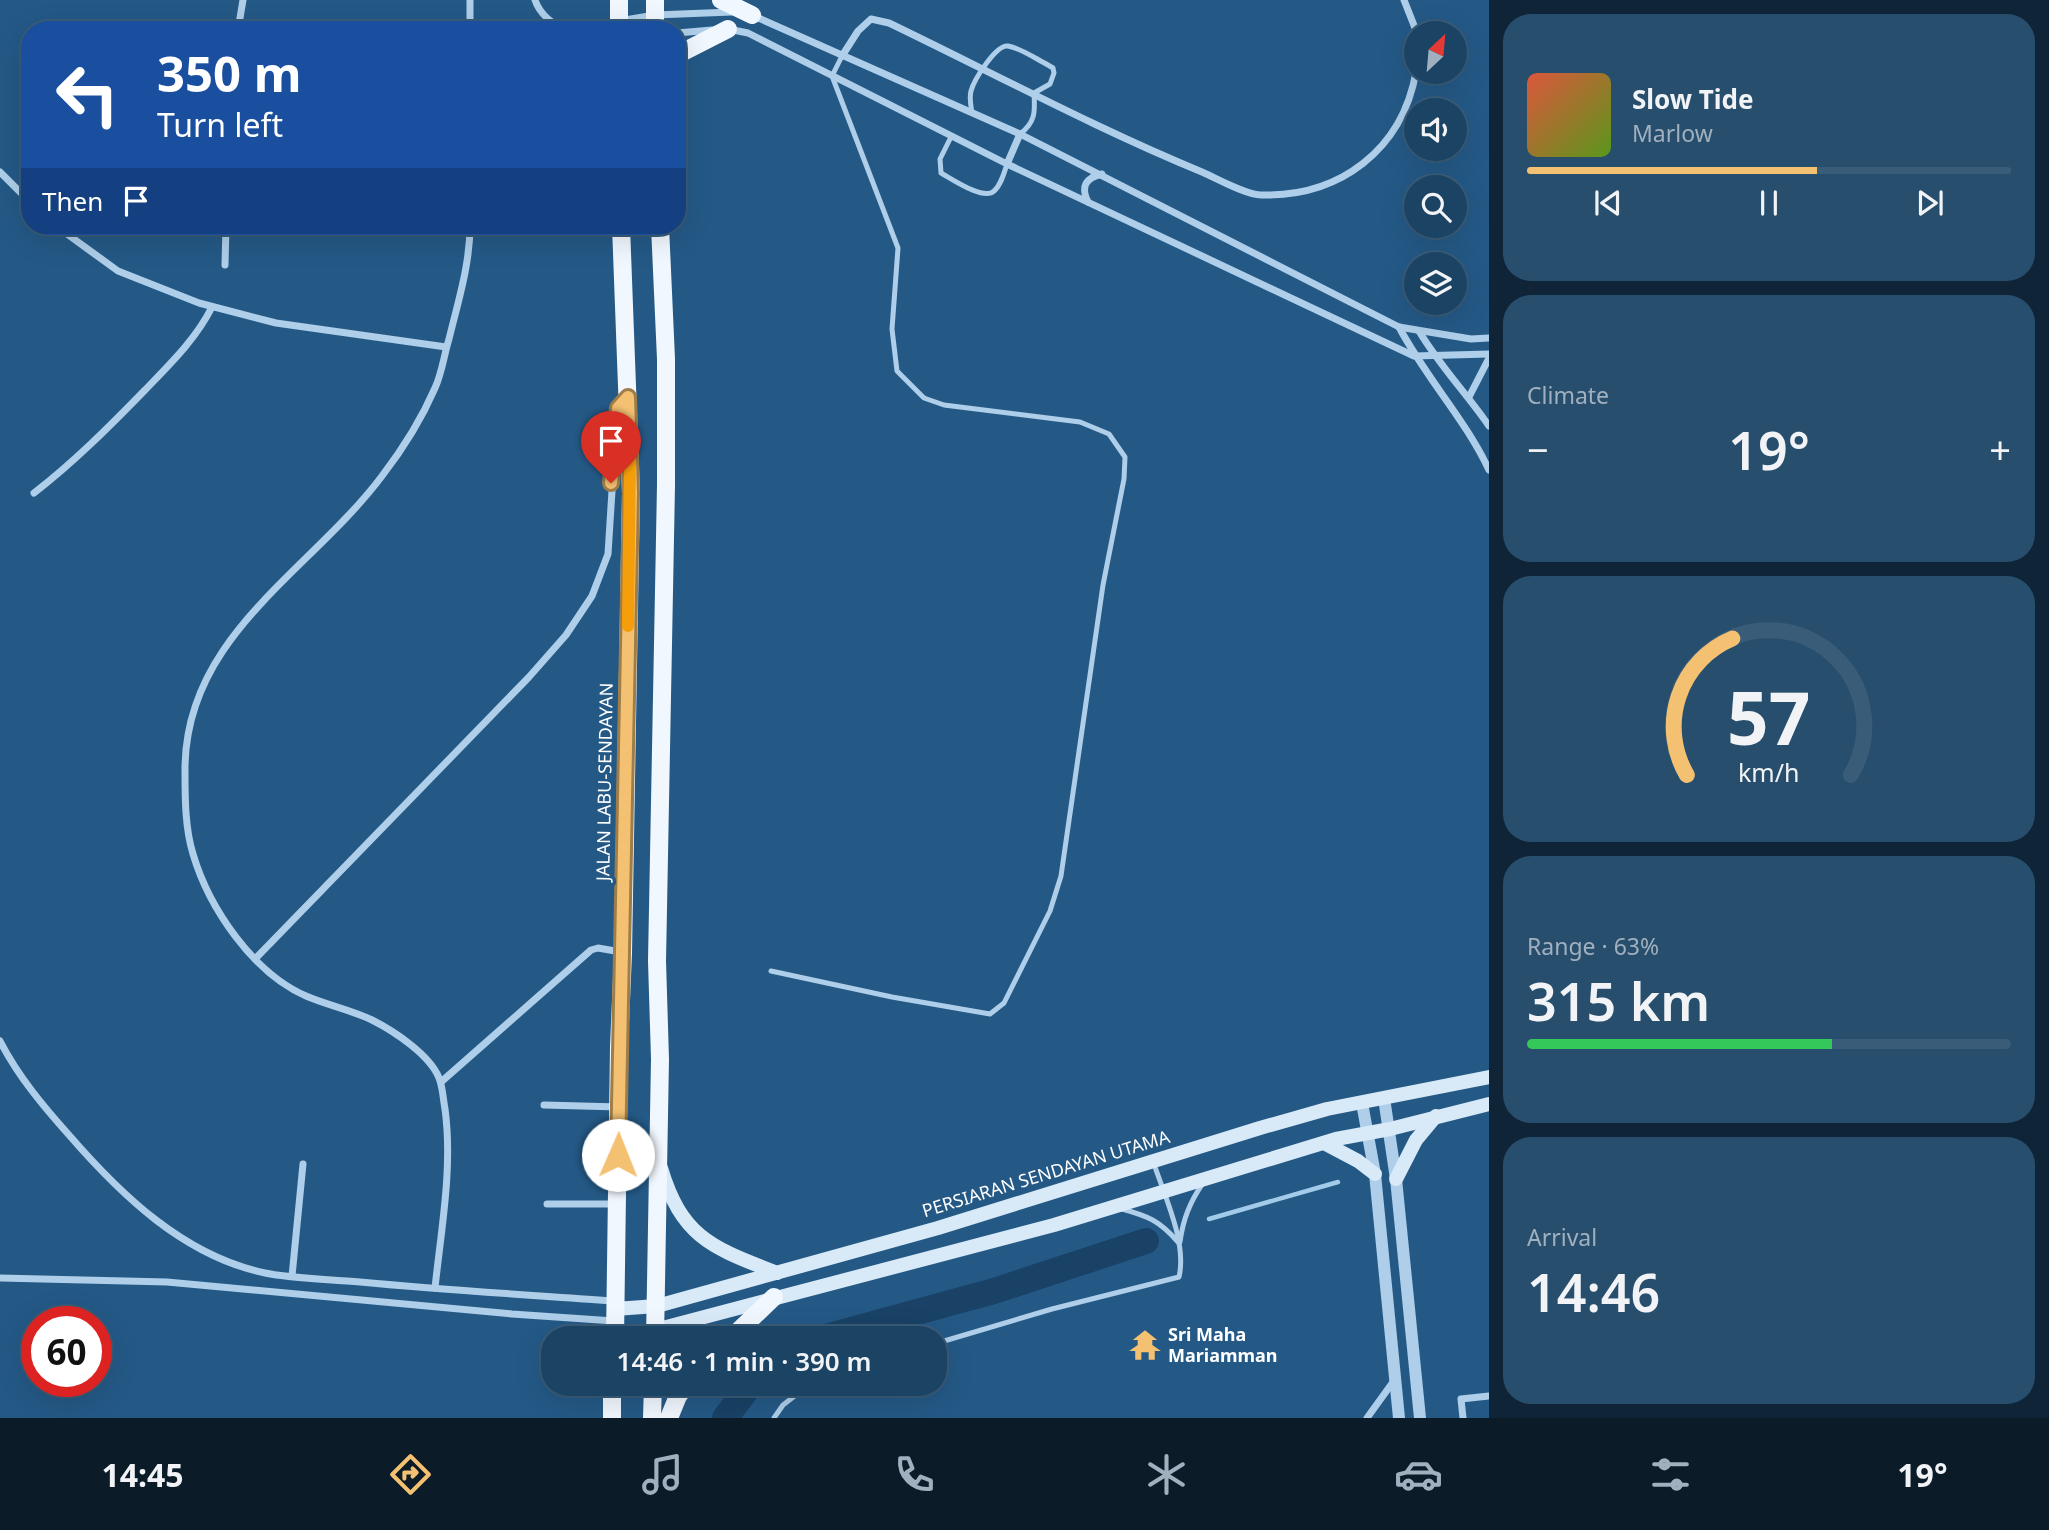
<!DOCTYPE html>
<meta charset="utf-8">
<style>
:root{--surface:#1b4364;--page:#284e6d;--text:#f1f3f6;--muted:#a0b0bf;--line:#395c78;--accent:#f3c171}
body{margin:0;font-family:"Noto Sans",sans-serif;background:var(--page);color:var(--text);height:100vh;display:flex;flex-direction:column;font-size:26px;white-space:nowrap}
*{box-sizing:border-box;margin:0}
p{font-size:23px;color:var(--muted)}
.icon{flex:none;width:38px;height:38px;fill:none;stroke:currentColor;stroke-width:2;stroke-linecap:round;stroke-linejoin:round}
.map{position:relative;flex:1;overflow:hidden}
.side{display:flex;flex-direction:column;gap:14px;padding:14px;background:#0f2537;width:560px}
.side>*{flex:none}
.banner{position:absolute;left:21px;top:21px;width:665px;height:214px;border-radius:28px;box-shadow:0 7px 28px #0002,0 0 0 2px var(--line);background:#1a4fa0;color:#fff;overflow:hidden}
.needle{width:46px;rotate:26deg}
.controls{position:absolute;left:1404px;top:21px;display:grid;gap:14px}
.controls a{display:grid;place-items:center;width:63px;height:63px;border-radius:50%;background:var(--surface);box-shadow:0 7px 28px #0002,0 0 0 2px var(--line);font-size:35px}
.speed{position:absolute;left:21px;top:1306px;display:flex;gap:14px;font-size:35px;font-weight:700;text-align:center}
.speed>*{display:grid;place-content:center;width:91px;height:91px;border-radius:50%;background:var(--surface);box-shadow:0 7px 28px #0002,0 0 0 2px var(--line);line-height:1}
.speed .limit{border:10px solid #d22;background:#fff;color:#111}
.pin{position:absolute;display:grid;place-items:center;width:60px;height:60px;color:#fff;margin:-72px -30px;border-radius:50% 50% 50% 0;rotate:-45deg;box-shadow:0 0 7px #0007}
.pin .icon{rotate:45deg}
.me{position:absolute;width:77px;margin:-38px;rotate:1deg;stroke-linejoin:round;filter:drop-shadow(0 0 5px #0008)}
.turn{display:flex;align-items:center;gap:24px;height:147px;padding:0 21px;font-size:32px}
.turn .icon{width:91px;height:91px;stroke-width:2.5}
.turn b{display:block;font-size:49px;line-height:60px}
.then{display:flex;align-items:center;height:66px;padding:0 21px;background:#0003;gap:14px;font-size:26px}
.big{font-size:52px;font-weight:600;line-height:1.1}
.side .tile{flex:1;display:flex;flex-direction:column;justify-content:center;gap:10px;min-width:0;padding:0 24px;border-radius:28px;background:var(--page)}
.side .dial{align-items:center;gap:0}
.dial svg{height:182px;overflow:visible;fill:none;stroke:var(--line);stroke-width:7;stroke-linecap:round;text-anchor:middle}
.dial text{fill:var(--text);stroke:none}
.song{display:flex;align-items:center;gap:21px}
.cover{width:84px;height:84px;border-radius:10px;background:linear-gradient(135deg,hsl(10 70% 55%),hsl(90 70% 35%))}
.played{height:7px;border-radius:4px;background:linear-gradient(90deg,var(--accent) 60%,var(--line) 60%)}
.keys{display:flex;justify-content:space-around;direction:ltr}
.heat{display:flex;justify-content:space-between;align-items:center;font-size:38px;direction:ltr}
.charge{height:10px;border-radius:5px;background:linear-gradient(90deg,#34c759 63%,var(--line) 0)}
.trip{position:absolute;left:541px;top:1326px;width:406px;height:70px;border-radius:28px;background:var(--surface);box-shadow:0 7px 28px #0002,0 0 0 2px var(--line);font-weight:600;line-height:70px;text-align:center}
.tab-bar{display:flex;height:112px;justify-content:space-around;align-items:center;background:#0b1b28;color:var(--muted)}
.tab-bar .icon{width:49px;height:49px}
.tab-bar .active{color:var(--accent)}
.tab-bar b{font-size:32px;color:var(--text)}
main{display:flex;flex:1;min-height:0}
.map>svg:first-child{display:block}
</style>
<main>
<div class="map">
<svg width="1489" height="1418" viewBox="0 0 1489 1418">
<rect width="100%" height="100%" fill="#245986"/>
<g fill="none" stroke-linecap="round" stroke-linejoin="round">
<!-- stream -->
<polyline stroke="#a2cbea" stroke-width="4.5" points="1209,1219 1338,1182"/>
<!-- river -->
<g stroke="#194266" stroke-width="26">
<polyline points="818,1339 994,1291 1146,1241"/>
<polyline points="725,1418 751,1384"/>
</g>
<!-- service -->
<g stroke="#aecee9" stroke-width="5">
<path d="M972 113C971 106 969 98 971 91 974 80 996 44 1008 46 1021 48 1036 59 1048 65L1053 68 1054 73 1050 84 1034 93C1035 111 1036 122 1020 134"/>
<path d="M951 137 940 159 941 173C952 179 984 201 994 191 1001 185 1004 173 1007 164"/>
<polyline points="771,971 892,997 990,1014 1004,1003 1050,911 1061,876 1103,585 1124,479 1125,457 1109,434 1080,422 944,405 924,398 897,371 892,329 898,248 832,76 842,56"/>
<path d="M1122 1209C1148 1216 1160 1221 1178 1242"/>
<path d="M1180 1242C1183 1219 1190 1202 1203 1183"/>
<path d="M934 1344 1052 1309 1179 1277C1187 1243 1165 1197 1154 1164"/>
<polyline points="774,1418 783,1405 810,1384"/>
</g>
<!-- minor -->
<g stroke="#aecee9" stroke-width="7">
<polyline points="470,0 470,30"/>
<path d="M535 0C540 15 552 23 565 30"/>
<polyline points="1404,0 1417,33"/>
<polyline points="754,16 1020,134 1399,327 1471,339 1489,338"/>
<polyline points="728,29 748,33 1007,164 1414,356 1489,354"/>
<polyline points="238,30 243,0"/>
<polyline points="602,30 619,21 655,15 732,12"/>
<polyline points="677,33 712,30"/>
<path d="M842 56 858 31 871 19 889 23C993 73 1095 128 1202 172 1216 178 1246 195 1261 195 1340 197 1402 150 1416 72"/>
<polyline points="1007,164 1020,134"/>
<polyline points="0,172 30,202"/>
<path d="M1088 202C1080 186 1086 178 1102 174"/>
<polyline points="56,226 118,271 199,303 276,323 446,347"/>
<polyline points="225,265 226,226"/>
<path d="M1399 327C1426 378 1465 419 1489 470"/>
<path d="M1419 331C1439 365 1467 394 1489 426"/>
<polyline points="1469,397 1489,358"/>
<path d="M34 493C74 462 109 427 145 390 170 364 196 339 212 307"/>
<polyline points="255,959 529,677 566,635 592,596 608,554 617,412 623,401"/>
<path d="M0 1041C18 1076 43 1106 69 1135 121 1195 184 1256 265 1273 295 1279 329 1279 360 1282 444 1290 529 1295 614 1301"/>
<polyline points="441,1082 591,950 598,948 621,952"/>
<polyline points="544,1105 619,1107"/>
<polyline points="547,1204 616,1204"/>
<polyline points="292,1276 303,1164"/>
<polyline points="0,1278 167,1282 512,1314 614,1321"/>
<path d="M435 1288C441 1230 453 1168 445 1109 443 1099 443 1088 439 1078 430 1055 394 1031 372 1020 351 1010 327 1005 306 996 253 973 209 908 193 854 185 828 185 798 185 771 184 636 310 572 382 476 402 450 422 418 435 388 442 373 444 355 449 339 458 302 470 264 470 226"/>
<polyline points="1367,1418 1393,1382"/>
<polyline points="1463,1418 1461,1399 1489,1396"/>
</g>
<!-- tertiary -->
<g stroke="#aecee9" stroke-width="12">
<polyline points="1384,1098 1396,1179 1420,1418"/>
<polyline points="1362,1103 1375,1174 1399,1418"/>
</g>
<!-- secondary -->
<g stroke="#d8e9f7" stroke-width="14">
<polyline points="1324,1143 1358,1161 1375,1174"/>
<path d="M661 1168C682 1239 714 1248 777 1273"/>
<polyline points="1396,1179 1416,1140 1436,1116"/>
<polyline points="615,1309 657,1306 938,1228 1260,1128 1327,1109 1489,1077"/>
<polyline points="615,1335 655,1330 1054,1225 1336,1139 1390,1129 1489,1104"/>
</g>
<!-- primary -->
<g stroke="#f1f7fe" stroke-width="18">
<polyline points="619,0 619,30"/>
<polyline points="655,0 655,30"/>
<polyline points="721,0 752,15"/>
<polyline points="677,55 728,29"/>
<polyline points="615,1339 619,1047 623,953 631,493 621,226"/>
<polyline points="655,1339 660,1059 657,961 666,485 666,359 660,226"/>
<polyline points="730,1339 774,1297"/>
<polyline points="612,1418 612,1384"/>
<polyline points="652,1418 653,1384"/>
<polyline points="669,1418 678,1396 687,1384"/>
</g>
</g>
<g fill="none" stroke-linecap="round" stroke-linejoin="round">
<defs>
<polyline id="route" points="611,483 618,408 628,397 631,493 618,1155"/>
</defs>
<!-- route casing -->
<use href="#route" stroke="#9e7d49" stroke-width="18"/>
<!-- route -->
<use href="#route" stroke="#f3c171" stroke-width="12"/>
<!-- slow -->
<polyline stroke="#f59e0b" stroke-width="12" points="628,626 630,456"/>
</g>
<!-- icons -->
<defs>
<symbol id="temple-bare" viewBox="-9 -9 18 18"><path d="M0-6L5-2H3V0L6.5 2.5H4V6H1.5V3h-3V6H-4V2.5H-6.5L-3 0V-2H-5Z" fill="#f3c171" stroke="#245986" stroke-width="2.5" paint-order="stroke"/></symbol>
</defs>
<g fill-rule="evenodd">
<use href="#temple-bare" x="1123" y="1323" width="44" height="44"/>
</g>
<g text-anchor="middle" stroke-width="7" stroke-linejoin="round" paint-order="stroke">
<!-- street labels -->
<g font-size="18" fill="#fff" stroke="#245986">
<text transform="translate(605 782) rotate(-89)" y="6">JALAN LABU-SENDAYAN</text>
<text transform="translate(1046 1174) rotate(-17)" y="6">PERSIARAN SENDAYAN UTAMA</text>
</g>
<!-- poi labels -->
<g font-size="18" font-weight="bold" fill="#fff" stroke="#245986" text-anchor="start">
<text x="1168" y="1341">Sri Maha<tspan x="1168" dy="21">Mariamman</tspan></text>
</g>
</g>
</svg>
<div class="controls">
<a><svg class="needle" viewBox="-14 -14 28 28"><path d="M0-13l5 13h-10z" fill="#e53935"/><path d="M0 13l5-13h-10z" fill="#a0b0bf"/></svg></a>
<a><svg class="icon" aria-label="sound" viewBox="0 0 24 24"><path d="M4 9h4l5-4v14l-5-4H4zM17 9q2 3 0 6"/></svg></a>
<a><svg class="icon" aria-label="search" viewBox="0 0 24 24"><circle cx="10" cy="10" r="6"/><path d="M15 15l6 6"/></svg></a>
<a><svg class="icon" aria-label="layers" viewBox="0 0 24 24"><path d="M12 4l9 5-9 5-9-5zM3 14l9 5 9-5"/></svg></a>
</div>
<div class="speed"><div class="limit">60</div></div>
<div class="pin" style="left:611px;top:483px;background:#d93025"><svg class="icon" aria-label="arrive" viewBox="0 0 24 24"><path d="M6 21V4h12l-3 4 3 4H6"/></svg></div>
<svg class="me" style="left:618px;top:1155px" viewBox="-20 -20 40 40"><circle r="19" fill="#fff"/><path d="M0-13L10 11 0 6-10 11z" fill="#f3c171"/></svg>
<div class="trip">14:46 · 1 min · 390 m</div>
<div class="banner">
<div class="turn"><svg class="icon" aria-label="left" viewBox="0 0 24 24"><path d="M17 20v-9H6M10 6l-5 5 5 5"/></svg><div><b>350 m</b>Turn left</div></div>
<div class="then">Then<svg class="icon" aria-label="arrive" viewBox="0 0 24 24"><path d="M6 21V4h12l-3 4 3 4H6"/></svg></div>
</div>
</div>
<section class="side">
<div class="tile">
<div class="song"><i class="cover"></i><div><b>Slow Tide</b><p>Marlow</p></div></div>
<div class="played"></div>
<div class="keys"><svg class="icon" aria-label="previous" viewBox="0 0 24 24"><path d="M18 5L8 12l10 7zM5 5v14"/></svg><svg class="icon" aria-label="pause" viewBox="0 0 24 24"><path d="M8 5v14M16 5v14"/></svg><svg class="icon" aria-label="next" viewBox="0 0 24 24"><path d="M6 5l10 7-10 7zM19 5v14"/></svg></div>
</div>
<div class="tile"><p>Climate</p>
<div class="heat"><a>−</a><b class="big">19°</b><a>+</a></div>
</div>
<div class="tile dial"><svg viewBox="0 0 100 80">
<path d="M14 69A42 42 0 1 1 86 69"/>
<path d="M14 69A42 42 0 0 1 34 9" stroke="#f3c171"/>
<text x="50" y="56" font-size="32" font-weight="700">57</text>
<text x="50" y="72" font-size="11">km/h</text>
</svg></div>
<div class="tile"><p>Range · 63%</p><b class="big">315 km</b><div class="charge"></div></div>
<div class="tile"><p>Arrival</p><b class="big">14:46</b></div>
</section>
</main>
<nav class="tab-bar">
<b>14:45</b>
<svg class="icon active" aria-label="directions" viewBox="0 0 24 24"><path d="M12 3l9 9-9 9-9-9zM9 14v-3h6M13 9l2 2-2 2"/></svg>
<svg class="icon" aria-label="music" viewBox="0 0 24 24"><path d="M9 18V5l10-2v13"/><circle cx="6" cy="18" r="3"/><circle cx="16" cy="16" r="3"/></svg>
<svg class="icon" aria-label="phone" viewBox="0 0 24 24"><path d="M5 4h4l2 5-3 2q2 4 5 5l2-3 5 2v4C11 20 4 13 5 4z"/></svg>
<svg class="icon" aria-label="climate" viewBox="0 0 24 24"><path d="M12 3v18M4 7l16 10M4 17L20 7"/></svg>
<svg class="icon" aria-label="car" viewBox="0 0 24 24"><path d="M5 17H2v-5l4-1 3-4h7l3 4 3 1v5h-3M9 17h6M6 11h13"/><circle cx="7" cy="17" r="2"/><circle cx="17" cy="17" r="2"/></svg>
<svg class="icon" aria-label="filters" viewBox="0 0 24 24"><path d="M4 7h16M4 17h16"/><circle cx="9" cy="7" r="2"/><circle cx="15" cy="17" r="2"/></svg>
<b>19°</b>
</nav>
